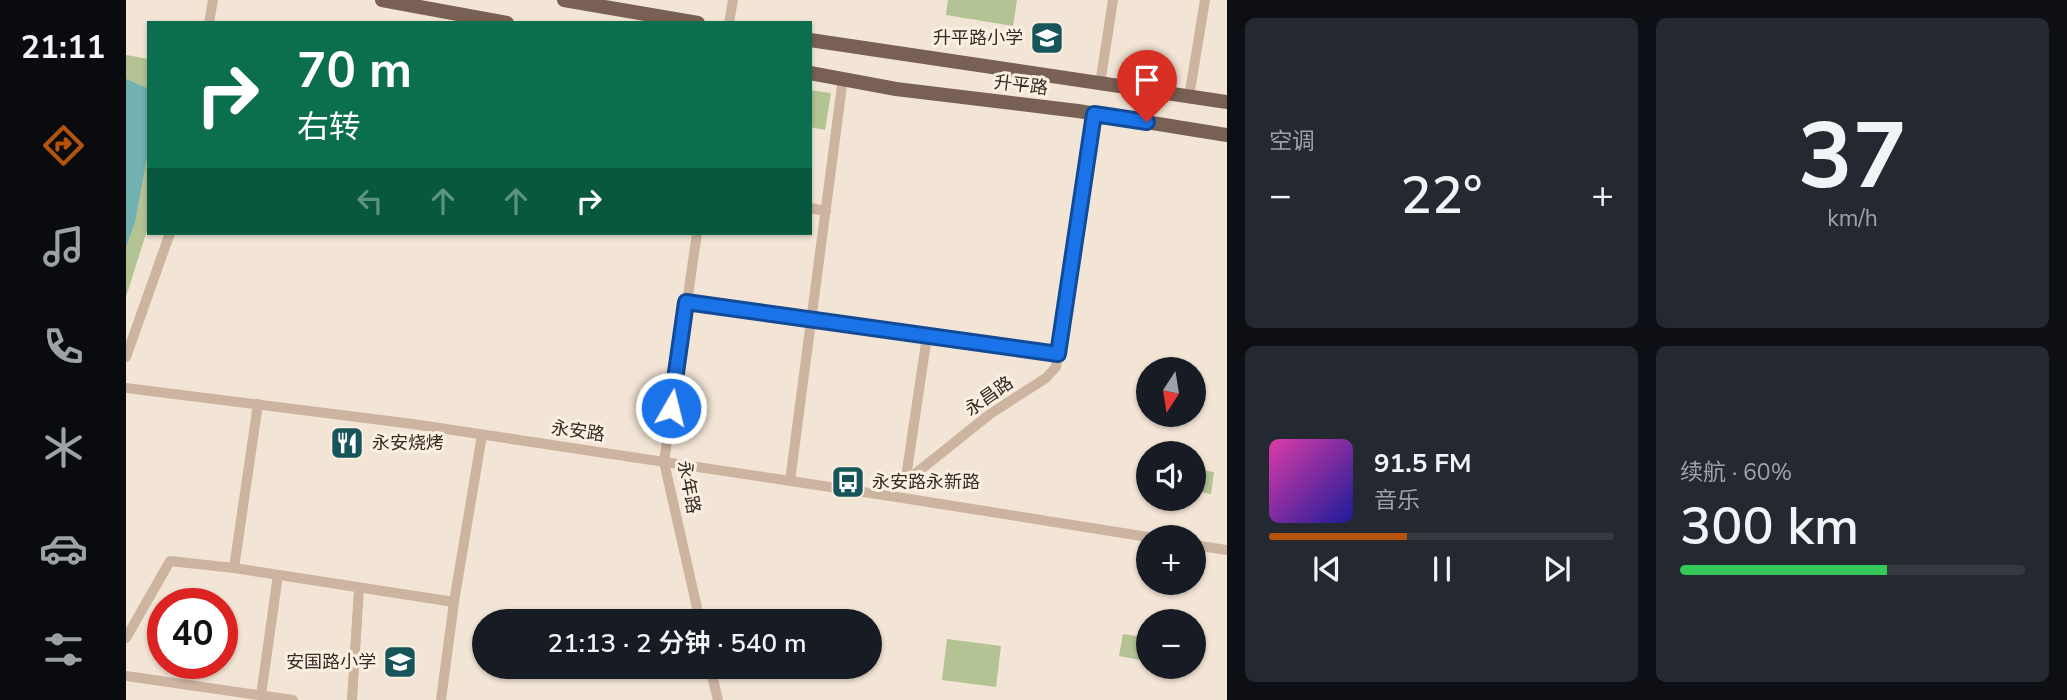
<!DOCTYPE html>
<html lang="zh">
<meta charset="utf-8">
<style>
:root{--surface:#171b24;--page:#242831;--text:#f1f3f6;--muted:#9ea1a6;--line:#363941;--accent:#b45309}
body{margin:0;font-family:"Nunito Sans","Noto Sans SC",sans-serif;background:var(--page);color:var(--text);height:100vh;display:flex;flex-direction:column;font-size:26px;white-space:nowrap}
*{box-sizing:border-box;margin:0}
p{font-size:23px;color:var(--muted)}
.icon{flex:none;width:38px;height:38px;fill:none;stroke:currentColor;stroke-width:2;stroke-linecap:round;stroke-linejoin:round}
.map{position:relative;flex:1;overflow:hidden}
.sheet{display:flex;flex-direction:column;gap:18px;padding:18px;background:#0d0f14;width:840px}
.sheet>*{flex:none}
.top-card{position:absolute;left:21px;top:21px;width:665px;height:214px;border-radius:0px;box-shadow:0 2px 5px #0004;background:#0b6e4f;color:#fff;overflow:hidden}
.needle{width:46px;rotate:192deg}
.fabs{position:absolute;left:1010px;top:357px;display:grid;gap:14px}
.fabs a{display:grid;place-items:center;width:70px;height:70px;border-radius:50%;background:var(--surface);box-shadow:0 2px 5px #0004;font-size:35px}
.speed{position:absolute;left:21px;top:588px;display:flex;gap:14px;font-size:35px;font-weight:700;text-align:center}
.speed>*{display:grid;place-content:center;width:91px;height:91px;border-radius:50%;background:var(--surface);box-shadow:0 2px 5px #0004;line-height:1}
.speed .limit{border:10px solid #d22;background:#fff;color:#111}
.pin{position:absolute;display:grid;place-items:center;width:60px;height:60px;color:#fff;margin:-72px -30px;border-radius:50% 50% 50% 0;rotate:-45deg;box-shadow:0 0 7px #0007}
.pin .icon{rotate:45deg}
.me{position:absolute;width:77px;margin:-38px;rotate:8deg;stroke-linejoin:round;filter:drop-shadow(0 0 5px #0008)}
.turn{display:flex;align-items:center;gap:24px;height:147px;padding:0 35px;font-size:32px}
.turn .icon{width:91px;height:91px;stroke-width:2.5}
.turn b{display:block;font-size:49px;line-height:60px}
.lanes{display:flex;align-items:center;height:66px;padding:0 35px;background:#0003;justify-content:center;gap:35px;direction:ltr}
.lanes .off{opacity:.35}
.big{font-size:52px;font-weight:600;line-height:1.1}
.sheet .tile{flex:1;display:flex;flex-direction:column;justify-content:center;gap:10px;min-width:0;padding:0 24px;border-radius:10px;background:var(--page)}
.sheet .dial{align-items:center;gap:0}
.dial b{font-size:91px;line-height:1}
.song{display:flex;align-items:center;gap:21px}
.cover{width:84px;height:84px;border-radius:10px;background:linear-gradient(135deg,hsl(320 70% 55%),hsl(240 70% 35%))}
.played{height:7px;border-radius:4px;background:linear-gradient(90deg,var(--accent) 40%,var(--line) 40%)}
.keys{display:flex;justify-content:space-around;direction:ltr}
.heat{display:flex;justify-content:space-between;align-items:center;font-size:38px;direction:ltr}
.charge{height:10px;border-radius:5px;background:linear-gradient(90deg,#34c759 60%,var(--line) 0)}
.sheet .tiles{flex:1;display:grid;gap:18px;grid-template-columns:repeat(2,1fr)}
.trip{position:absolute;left:346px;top:609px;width:410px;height:70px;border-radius:35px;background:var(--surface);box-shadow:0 2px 5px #0004;font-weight:600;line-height:70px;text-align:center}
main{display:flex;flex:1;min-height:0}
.tab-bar{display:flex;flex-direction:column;width:126px;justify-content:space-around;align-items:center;background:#090b0e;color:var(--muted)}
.tab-bar .icon{width:49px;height:49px}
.tab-bar .current{color:var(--accent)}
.tab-bar b{font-size:32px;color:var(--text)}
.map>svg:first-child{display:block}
</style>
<main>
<nav class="tab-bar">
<b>21:11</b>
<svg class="icon current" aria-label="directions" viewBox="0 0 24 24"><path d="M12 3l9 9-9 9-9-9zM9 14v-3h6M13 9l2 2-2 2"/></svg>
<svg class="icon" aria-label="music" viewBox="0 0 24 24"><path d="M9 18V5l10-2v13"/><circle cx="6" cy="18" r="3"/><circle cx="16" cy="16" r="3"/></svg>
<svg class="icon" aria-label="phone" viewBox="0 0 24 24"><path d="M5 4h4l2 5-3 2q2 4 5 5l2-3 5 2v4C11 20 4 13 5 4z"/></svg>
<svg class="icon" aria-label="climate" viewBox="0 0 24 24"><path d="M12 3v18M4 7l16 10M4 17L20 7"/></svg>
<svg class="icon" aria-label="car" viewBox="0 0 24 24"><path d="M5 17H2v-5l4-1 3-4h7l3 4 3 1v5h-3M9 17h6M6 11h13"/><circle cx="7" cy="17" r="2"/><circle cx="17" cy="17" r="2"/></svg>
<svg class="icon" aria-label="filters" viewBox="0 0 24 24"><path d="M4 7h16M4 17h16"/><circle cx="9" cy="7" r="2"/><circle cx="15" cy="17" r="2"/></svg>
</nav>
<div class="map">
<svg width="1101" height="700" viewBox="0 0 1101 700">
<rect width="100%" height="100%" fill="#f3e5d5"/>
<!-- green -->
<g fill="#b3c394">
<polygon points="822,0 891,0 887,26 820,15"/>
<polygon points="0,55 23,59 23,224 0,297"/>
<polygon points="684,90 705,93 699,130 684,127"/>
<polygon points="1068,469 1088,472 1085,494 1068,491"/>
<polygon points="997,634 1017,637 1014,660 993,656"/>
<polygon points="821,639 875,646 870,687 816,680"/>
</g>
<!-- water -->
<polygon fill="#72b0b2" points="0,79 23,89 23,146 9,222 0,247"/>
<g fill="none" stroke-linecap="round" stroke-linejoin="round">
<!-- minor -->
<g stroke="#ccb4a0" stroke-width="10">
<polyline points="83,23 87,0"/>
<polyline points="603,23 607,0"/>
<polyline points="974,84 987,0"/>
<polyline points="1063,97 1079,0"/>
<polyline points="684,208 700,211"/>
<polyline points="571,233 538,462 574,621"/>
<polyline points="560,302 932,354"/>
<polyline points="0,357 44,233"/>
<polyline points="0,388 287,424 777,498 1022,537"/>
<polyline points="664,481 717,78"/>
<polyline points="779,482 864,414 920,378 930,367 968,114"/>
<polyline points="779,484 801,336"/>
<polyline points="1068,545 1101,550"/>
<polyline points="108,568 132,404"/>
<polyline points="0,638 44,561 108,568 328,602"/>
<polyline points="584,667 592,700"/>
<polyline points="0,676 167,700"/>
<polyline points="135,695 152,575"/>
<polyline points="226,700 233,588"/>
<polyline points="315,700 328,602 356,435"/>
</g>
<!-- major -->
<g stroke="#796054" stroke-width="14">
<polyline points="256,0 381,23"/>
<polyline points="438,0 572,23"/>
<polyline points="684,40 1101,102"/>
<polyline points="684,73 770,89 952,111 1101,135"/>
</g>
</g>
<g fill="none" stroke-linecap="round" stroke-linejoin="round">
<defs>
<polyline id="route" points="545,408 560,302 932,354 968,114 1021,122"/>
</defs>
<!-- route casing -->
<use href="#route" stroke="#114b97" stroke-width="18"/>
<!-- route -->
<use href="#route" stroke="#1a73e8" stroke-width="12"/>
</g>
<!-- icons -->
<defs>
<symbol id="school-square" viewBox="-11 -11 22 22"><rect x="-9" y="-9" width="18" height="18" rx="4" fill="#16565a" stroke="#fbefe2"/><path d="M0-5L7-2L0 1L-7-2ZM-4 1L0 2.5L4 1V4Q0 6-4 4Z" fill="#fff"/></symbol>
<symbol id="restaurant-square" viewBox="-11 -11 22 22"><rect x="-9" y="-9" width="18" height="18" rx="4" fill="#16565a" stroke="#fbefe2"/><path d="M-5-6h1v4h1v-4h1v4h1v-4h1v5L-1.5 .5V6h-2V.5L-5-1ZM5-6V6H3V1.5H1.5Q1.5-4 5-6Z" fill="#fff"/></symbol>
<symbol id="bus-square" viewBox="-11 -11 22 22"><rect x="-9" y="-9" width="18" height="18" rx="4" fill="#16565a" stroke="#fbefe2"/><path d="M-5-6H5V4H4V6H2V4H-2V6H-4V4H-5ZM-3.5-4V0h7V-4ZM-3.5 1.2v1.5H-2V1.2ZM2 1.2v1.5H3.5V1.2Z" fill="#fff"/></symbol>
</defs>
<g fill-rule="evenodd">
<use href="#school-square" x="902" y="19" width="38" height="38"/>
<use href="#restaurant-square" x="202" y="424" width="38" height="38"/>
<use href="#bus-square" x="703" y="463" width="38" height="38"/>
<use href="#school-square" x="255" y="643" width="38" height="38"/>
</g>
<g text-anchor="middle" stroke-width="6" stroke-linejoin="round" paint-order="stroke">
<!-- poi labels -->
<g font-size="18" fill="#352924" stroke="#fbefe2" text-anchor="end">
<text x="897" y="44">升平路小学</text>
<text x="246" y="449" text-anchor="start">永安烧烤</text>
<text x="746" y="488" text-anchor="start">永安路永新路</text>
<text x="250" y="668">安国路小学</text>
</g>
<!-- street labels -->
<g font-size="18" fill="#352924" stroke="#fbefe2">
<text transform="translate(895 85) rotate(7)" y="6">升平路</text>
<text transform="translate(863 396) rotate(-35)" y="6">永昌路</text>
<text transform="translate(452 431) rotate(8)" y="6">永安路</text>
<text transform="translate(563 487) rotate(79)" y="6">永年路</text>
</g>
</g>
</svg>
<div class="fabs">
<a><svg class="needle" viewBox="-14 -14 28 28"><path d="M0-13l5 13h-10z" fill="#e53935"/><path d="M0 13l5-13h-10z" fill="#9ea1a6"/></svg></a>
<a><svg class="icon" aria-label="sound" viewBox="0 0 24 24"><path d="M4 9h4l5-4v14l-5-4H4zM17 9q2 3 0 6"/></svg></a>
<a>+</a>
<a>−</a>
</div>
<div class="speed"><div class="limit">40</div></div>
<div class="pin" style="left:1021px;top:122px;background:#d93025"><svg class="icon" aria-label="arrive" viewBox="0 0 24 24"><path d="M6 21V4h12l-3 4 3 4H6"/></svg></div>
<svg class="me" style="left:545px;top:408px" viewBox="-20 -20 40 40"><circle r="17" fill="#1a73e8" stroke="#fff" stroke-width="3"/><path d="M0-11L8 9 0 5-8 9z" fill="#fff"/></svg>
<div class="trip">21:13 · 2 分钟 · 540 m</div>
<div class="top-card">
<div class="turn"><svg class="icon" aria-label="right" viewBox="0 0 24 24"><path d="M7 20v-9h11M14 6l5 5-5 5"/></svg><div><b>70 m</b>右转</div></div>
<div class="lanes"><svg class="icon off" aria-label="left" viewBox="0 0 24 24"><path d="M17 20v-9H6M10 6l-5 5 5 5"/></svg><svg class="icon off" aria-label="ahead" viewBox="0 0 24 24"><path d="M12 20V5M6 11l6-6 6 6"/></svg><svg class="icon off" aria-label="ahead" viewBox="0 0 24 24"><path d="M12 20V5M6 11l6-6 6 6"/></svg><svg class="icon" aria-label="right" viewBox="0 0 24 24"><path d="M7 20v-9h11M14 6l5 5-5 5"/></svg></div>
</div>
</div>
<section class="sheet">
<div class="tiles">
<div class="tile"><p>空调</p>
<div class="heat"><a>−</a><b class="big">22°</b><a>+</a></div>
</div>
<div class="tile dial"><b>37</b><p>km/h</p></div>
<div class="tile">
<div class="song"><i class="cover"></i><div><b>91.5 FM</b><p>音乐</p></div></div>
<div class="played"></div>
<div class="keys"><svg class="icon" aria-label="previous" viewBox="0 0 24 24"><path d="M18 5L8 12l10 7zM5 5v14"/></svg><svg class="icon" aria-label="pause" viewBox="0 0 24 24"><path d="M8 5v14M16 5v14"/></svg><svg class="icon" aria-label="next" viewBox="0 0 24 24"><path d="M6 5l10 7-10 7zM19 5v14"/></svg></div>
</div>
<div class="tile"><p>续航 · 60%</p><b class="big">300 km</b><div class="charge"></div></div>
</div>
</section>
</main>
